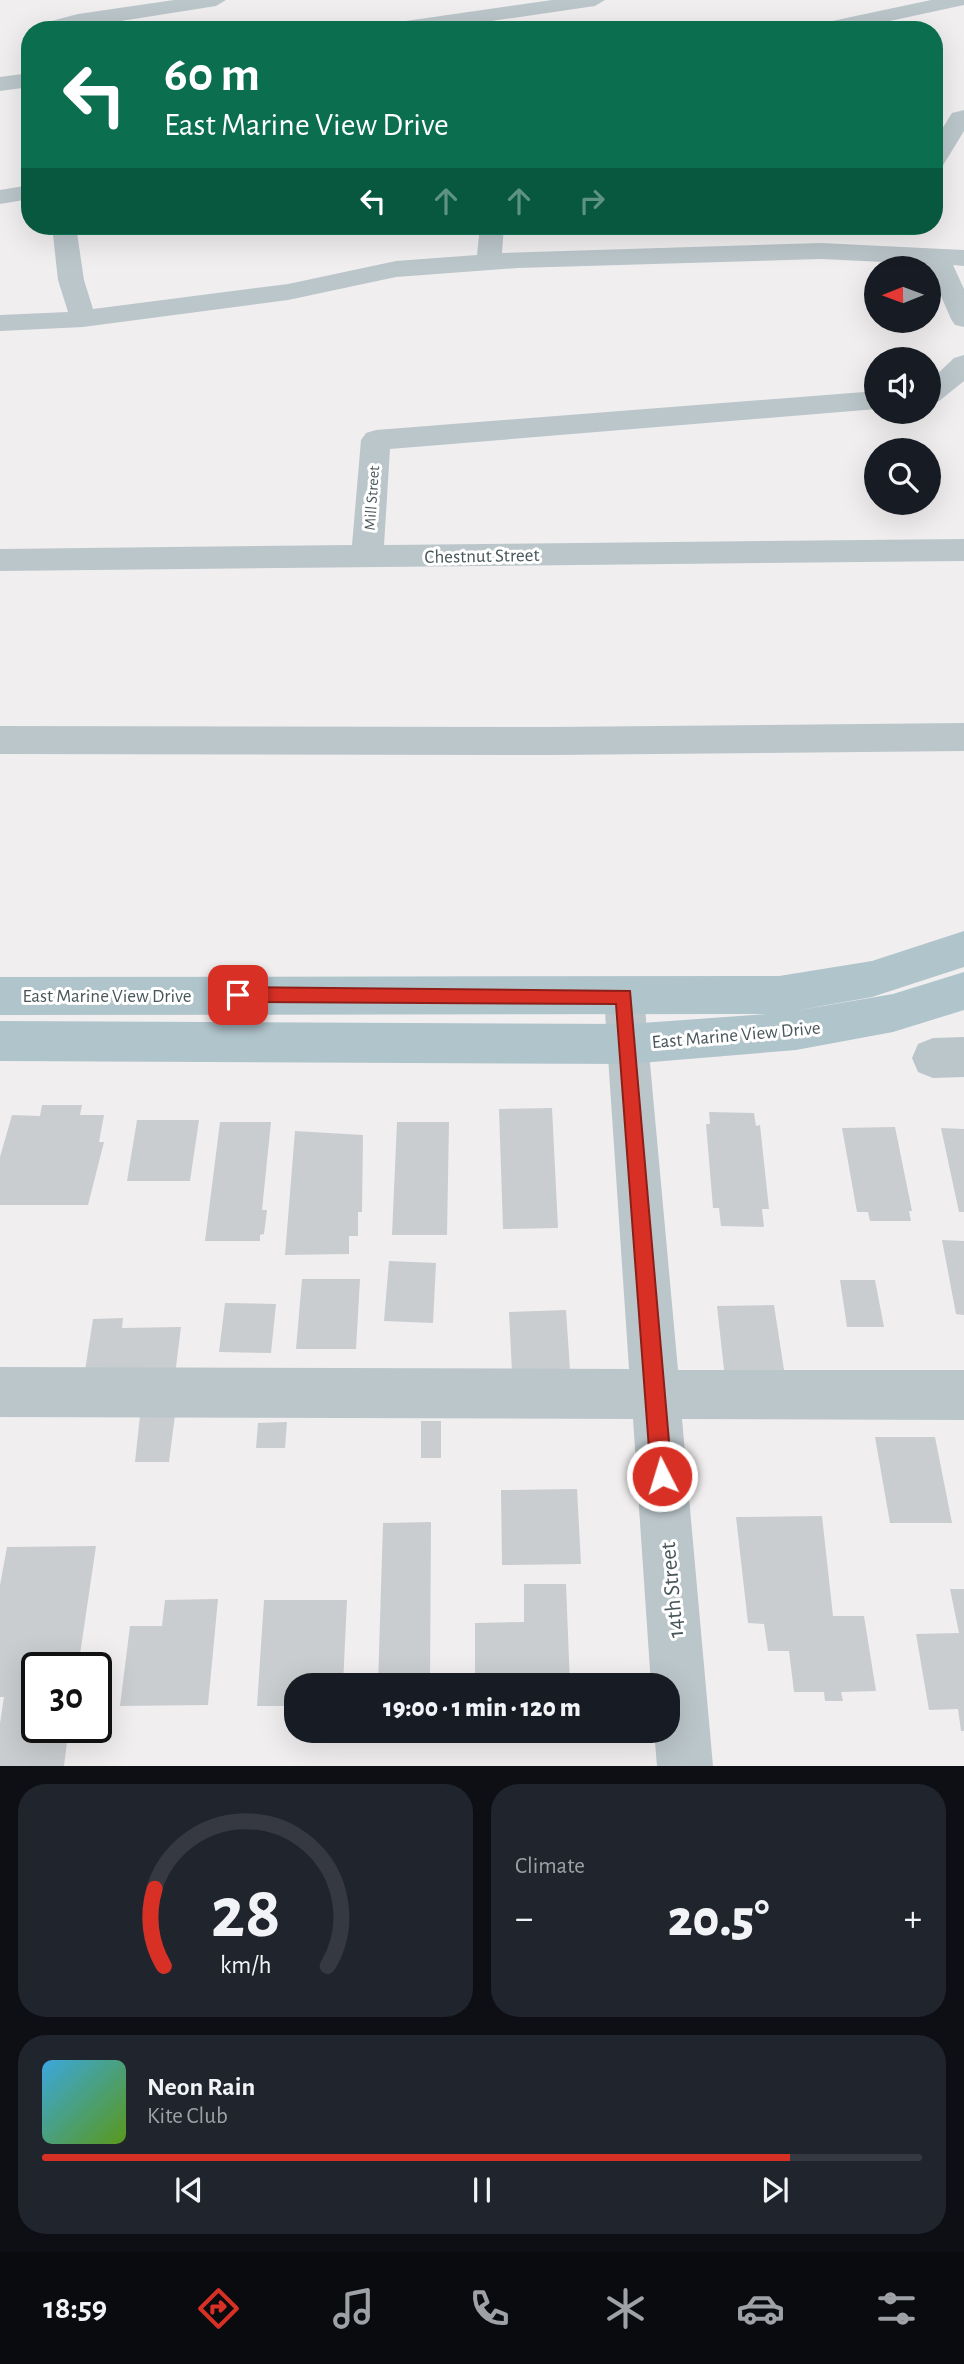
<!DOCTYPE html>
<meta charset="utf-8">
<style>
:root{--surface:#171b24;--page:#20242c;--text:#f1f3f6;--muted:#9ea1a6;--line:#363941;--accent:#d93025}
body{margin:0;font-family:"Alegreya Sans",sans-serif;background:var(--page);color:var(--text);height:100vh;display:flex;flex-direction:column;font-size:26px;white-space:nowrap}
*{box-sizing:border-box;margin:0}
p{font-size:23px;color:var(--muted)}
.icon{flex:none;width:38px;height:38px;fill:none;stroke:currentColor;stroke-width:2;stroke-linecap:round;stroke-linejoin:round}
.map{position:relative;height:1766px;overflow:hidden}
.side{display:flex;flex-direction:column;gap:18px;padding:18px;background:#0d0f14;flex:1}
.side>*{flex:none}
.top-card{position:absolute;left:21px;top:21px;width:922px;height:214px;border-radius:28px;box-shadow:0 7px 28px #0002;background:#0b6e4f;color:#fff;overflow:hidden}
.needle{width:46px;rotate:269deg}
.controls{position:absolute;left:864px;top:256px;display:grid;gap:14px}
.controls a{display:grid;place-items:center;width:77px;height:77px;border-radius:50%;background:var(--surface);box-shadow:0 7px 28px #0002;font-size:35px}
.speed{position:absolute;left:21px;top:1652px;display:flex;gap:14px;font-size:35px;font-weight:700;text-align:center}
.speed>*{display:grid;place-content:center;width:91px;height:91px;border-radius:50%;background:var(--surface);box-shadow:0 7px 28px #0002;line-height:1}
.speed .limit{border:4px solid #111;border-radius:10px;background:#fff;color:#111}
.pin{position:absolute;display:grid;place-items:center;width:60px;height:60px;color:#fff;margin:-30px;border-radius:14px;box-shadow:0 4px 10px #0006}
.me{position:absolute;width:77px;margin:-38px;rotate:355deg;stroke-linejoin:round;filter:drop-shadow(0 0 5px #0008)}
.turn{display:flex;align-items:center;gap:24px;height:147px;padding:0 28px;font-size:32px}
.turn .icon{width:91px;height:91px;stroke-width:2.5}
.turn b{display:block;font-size:49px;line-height:60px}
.lanes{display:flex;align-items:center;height:66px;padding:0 28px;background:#0003;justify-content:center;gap:35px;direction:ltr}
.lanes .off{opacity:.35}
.big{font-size:52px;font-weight:800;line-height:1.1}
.side .card{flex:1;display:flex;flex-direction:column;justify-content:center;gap:10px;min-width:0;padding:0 24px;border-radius:28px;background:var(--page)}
.side .dial{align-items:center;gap:0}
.dial svg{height:182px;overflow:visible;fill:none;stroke:var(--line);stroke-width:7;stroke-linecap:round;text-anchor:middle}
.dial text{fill:var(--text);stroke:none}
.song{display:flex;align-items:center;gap:21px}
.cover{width:84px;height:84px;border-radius:10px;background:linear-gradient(135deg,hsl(200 70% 55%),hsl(90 70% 35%))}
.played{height:7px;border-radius:4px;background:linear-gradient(90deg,var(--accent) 85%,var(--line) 85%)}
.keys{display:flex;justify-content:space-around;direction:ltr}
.heat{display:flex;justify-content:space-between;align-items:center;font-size:38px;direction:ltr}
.side .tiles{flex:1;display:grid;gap:18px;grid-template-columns:1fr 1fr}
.card:last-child{grid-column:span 2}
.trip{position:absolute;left:284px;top:1673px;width:396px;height:70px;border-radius:28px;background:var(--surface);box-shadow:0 7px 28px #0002;font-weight:800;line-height:70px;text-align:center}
.dock{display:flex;height:112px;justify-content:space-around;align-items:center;background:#090b0e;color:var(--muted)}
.dock .icon{width:49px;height:49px}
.dock .active{color:var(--accent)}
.dock b{font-size:32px;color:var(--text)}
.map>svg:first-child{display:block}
</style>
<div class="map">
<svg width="964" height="1766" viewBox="0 0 964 1766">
<rect width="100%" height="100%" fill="#f1eeef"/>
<!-- building -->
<g fill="#c9cdd0">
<polygon points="42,1105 82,1105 80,1115 104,1115 99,1142 104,1142 88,1205 0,1205 0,1157 12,1115 40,1116"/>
<polygon points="552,1108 558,1228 503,1229 499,1109"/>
<polygon points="709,1112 754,1113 756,1126 760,1125 769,1209 762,1209 764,1227 721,1226 719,1208 713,1208 706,1124 710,1124"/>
<polygon points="137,1120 199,1120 190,1181 127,1181"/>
<polygon points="220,1122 271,1122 262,1210 267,1210 264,1234 260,1235 260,1241 205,1241"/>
<polygon points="397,1122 449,1122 447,1235 392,1235"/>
<polygon points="895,1127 912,1211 909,1211 911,1221 870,1221 868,1212 857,1212 842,1128"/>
<polygon points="941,1128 964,1129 964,1212 959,1212"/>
<polygon points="295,1131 363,1135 362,1212 358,1212 358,1236 349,1236 349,1254 285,1255"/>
<polygon points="942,1240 964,1241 964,1315 956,1314"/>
<polygon points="389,1261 436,1263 433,1323 384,1321"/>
<polygon points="302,1279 360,1279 356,1349 296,1349"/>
<polygon points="840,1280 875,1280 884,1327 847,1327"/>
<polygon points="225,1303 276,1304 271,1353 219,1352"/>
<polygon points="774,1305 784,1370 724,1370 717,1306"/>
<polygon points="566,1310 570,1370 512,1372 509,1312"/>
<polygon points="123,1318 122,1328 181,1327 175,1375 84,1377 93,1319"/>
<polygon points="175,1415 169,1462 135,1462 140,1416"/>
<rect x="421" y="1421" width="20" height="37"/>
<polygon points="287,1422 285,1448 256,1448 258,1423"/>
<polygon points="875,1437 935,1437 952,1523 890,1523"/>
<polygon points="577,1489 581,1564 502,1565 501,1490"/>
<polygon points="822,1516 833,1616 864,1616 876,1691 841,1692 843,1701 825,1701 824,1692 794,1692 789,1651 768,1651 764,1624 748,1623 736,1517"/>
<polygon points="431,1522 430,1685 378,1685 383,1523"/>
<polygon points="96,1546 78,1668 37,1668 37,1727 69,1727 64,1766 0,1766 0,1723 4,1697 0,1697 0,1585 7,1547"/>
<polygon points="524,1584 566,1584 570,1685 475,1685 475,1623 524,1622"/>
<polygon points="950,1589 964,1589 964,1731 961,1731 958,1709 929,1710 916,1634 959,1633"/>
<polygon points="218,1599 208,1705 120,1706 130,1626 162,1626 165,1600"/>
<polygon points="264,1600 347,1600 343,1685 296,1685 296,1706 257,1706"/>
<polygon points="505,1731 550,1731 550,1739 505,1740"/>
</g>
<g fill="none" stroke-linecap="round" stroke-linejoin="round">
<!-- minor -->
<g fill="#bbc6ca" fill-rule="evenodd">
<polygon points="174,0 226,0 216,6 64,30 33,29 36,25 78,14"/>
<polygon points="552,0 605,0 595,6 430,30 375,30 385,24"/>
<polygon points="931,0 964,0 964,5 848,30 808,30 818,24"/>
<polygon points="30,73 30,87 0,91 0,77"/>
<polygon points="964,110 964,131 942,167 934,169 934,142 952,113"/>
<polygon points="30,185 30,199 0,204 0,190"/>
<polygon points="52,226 76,226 84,280 93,309 288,284 396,261 477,255 480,226 504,226 502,253 821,243 964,250 964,266 953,265 964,289 964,327 955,325 951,319 927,264 821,259 518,268 396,277 288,300 83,327 0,331 0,315 68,312 58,280"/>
<polygon points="964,355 964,381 939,401 929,404 929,382 954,358"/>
<polygon points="877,391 877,409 390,449 384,545 964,539 964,561 0,571 0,549 352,545 361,440 366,433 376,430"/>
<polygon points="964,723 964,751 551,755 0,754 0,726 551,727"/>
<polygon points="624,978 638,984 644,997 678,1370 964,1370 964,1420 682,1419 713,1766 657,1766 654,1731 667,1731 667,1685 651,1685 633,1419 0,1417 0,1367 629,1369 604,997 610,984"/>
<polygon points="964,1037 964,1077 933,1078 918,1072 912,1058 918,1044 933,1038"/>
</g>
<!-- major -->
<polygon fill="#b0c4cb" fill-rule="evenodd" points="964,931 964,967 872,997 788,1012 893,994 964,972 964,1010 893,1032 796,1050 628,1064 0,1061 0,1021 628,1024 767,1014 0,1015 0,977 779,976 872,961"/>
</g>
<!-- route -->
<polygon fill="#d93025" stroke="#8d1f18" stroke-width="2" points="238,987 630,991 672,1476 669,1483 662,1486 654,1483 651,1476 616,1004 238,1002 230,995"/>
<g text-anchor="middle" stroke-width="6" stroke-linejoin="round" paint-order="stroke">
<!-- far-street labels -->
<g font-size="16" fill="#48565a" stroke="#fff">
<text transform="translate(371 498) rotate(-86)" y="6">Mill Street</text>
</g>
<!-- street labels -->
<g font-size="19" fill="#48565a" stroke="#fff">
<text transform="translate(482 555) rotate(-1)" y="7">Chestnut Street</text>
<text x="107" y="1002">East Marine View Drive</text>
<text transform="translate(736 1034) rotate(-5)" y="7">East Marine View Drive</text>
</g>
<!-- near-street labels -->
<g font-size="23" fill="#48565a" stroke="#fff">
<text transform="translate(671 1590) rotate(-95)" y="8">14th Street</text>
</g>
</g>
</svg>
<div class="controls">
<a><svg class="needle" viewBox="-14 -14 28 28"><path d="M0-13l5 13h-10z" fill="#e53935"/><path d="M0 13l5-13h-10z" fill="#9ea1a6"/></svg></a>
<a><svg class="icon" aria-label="sound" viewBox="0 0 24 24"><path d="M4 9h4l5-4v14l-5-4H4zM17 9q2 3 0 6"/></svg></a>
<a><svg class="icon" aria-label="search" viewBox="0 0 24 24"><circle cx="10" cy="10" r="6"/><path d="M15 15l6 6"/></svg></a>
</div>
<div class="speed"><div class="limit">30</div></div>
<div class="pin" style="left:238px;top:995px;background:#d93025"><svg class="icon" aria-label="arrive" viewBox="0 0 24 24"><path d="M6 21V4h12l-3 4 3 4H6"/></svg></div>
<svg class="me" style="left:662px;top:1476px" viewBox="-20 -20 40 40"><circle r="17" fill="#d93025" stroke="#fff" stroke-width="3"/><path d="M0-11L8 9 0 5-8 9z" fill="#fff"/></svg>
<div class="trip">19:00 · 1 min · 120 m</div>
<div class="top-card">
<div class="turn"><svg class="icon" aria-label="left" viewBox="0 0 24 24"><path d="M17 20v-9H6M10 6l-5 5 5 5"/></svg><div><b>60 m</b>East Marine View Drive</div></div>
<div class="lanes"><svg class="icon" aria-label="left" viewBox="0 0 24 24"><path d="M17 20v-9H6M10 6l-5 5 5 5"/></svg><svg class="icon off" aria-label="ahead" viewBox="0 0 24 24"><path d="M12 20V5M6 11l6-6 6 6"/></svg><svg class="icon off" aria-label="ahead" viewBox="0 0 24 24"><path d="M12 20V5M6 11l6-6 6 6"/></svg><svg class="icon off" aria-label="right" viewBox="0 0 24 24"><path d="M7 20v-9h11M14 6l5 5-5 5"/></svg></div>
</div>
</div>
<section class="side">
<div class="tiles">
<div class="card dial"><svg viewBox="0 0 100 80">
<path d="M14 69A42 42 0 1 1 86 69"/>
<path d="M14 69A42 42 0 0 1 10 35" stroke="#d93025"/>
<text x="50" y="56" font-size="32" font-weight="700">28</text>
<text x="50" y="72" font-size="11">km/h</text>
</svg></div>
<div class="card"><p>Climate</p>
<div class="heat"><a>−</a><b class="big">20.5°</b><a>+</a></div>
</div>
<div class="card">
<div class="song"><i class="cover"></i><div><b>Neon Rain</b><p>Kite Club</p></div></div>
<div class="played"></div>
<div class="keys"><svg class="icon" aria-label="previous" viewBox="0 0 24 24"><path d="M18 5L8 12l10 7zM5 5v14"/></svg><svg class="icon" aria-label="pause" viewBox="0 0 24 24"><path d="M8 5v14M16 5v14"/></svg><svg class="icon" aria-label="next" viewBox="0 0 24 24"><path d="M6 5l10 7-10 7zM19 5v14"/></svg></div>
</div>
</div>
</section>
<nav class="dock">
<b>18:59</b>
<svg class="icon active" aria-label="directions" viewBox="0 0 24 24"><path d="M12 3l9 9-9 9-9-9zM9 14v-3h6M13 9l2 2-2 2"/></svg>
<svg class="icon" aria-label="music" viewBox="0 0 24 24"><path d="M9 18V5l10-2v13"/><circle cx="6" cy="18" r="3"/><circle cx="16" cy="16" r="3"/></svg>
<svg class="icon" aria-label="phone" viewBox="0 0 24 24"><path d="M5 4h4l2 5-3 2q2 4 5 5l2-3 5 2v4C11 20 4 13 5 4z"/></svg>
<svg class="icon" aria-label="climate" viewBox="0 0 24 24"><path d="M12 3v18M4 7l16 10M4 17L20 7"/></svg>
<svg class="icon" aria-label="car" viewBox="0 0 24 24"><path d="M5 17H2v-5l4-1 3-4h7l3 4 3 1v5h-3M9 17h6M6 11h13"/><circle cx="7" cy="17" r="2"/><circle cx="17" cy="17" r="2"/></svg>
<svg class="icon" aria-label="filters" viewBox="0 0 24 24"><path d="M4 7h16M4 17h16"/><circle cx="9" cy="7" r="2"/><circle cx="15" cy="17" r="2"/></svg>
</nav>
